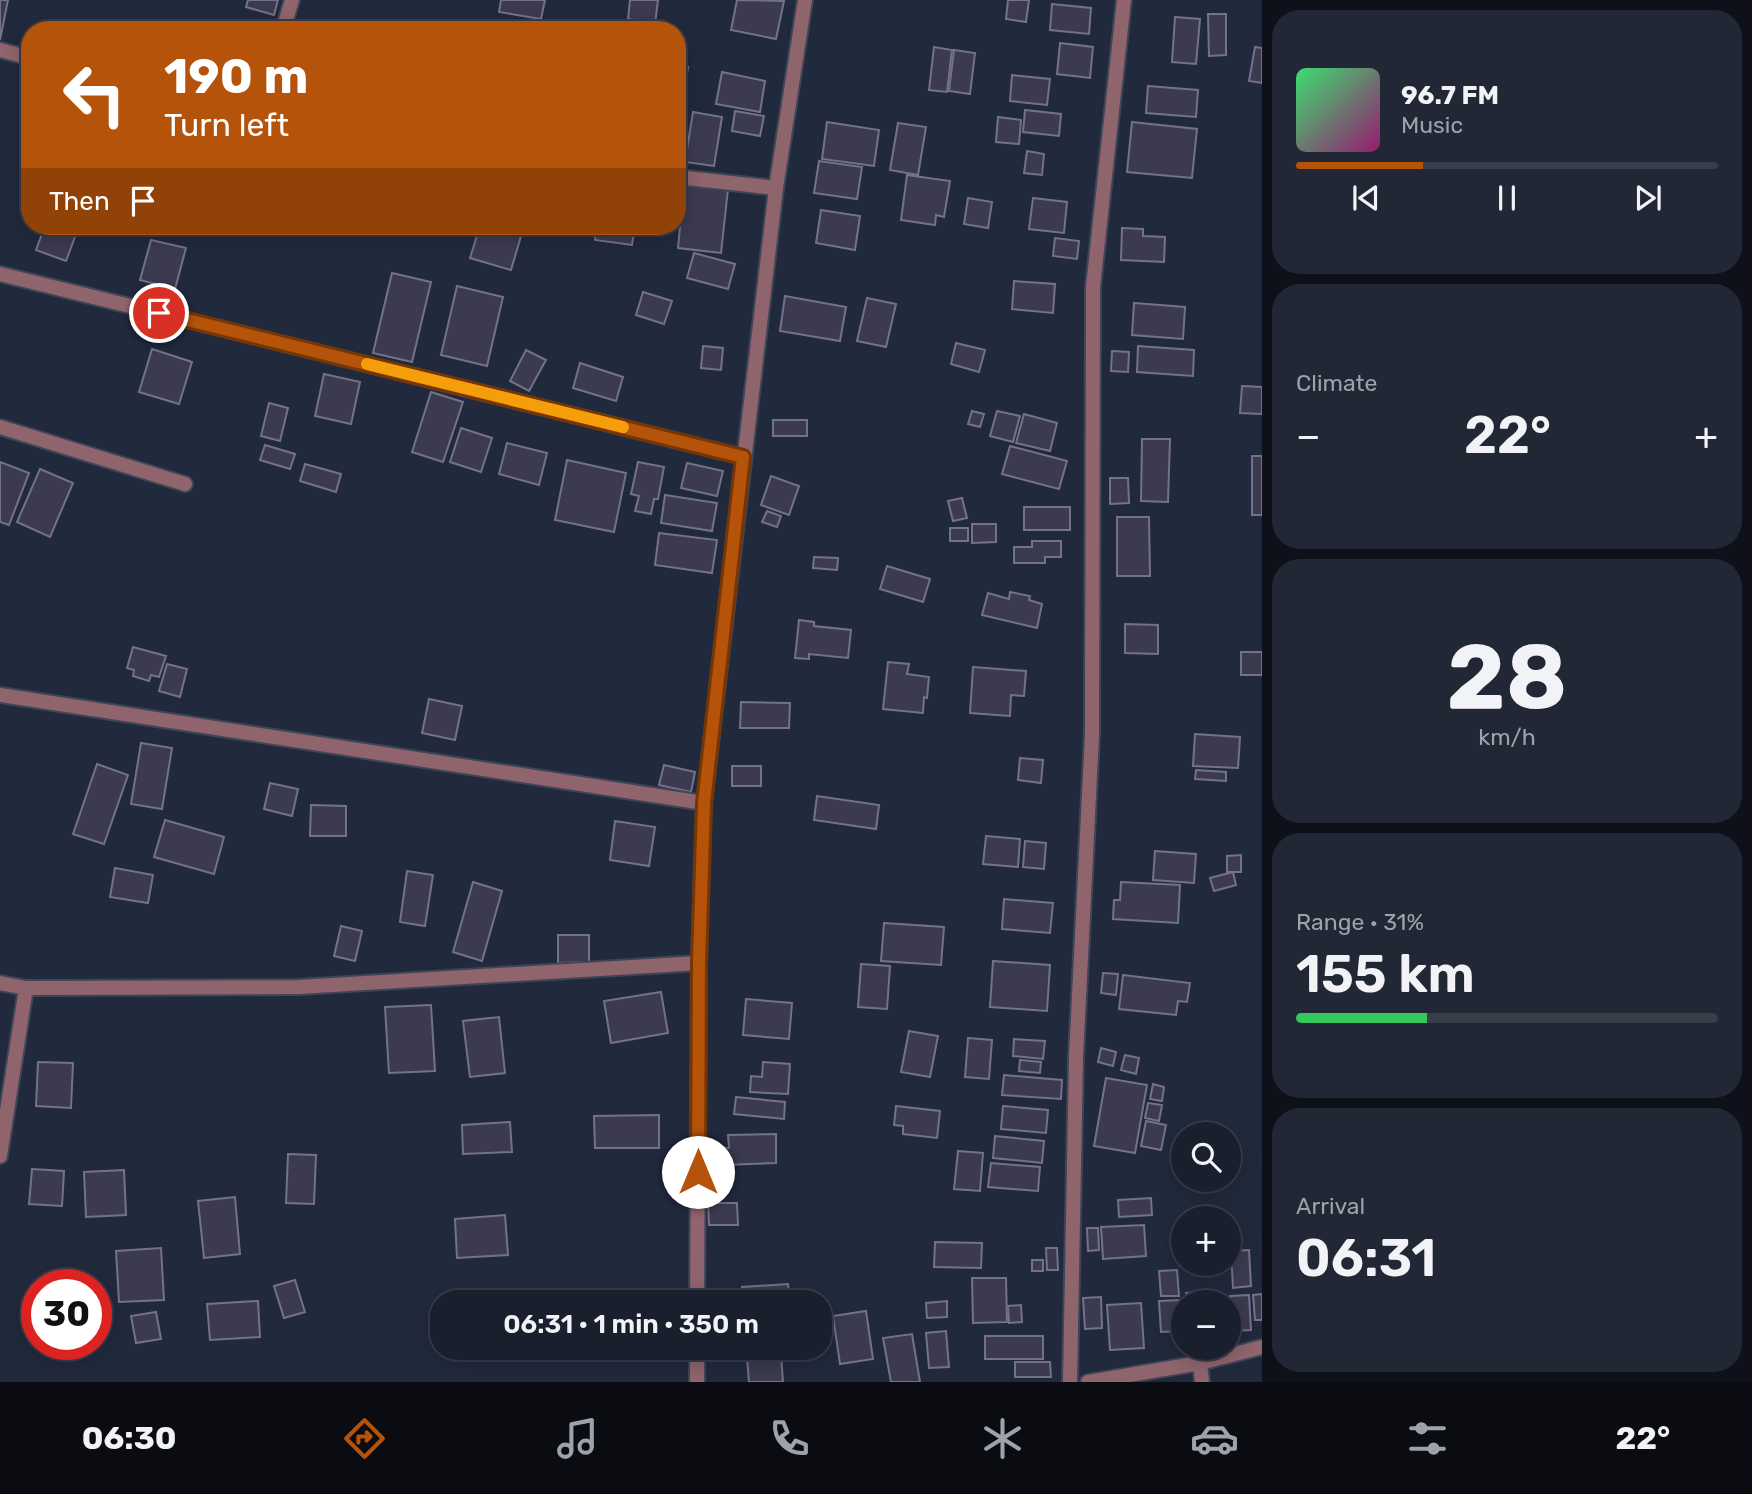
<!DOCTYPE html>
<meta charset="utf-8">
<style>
:root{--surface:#191f2d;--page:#222735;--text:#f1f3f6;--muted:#9fa2aa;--line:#373d49;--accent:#b45309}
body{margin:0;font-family:Rubik,sans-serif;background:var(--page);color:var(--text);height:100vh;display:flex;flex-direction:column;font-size:26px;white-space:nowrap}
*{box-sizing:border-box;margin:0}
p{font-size:23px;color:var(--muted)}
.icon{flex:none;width:38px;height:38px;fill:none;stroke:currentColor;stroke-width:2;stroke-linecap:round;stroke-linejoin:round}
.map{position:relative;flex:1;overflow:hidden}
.side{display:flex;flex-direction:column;gap:10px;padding:10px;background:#0e1119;width:490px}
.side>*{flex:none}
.guide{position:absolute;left:21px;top:21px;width:665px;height:214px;border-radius:28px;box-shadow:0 4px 18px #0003,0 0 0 2px var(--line);background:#b45309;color:#fff;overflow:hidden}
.buttons{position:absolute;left:1171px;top:1122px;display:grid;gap:14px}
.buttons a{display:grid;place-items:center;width:70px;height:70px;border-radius:50%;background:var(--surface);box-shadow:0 4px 18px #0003,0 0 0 2px var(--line);font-size:35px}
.speed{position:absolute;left:21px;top:1269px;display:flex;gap:14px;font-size:35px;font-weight:700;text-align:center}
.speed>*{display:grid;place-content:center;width:91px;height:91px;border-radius:50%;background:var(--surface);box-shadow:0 4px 18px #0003,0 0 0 2px var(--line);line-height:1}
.speed .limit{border:10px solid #d22;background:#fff;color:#111}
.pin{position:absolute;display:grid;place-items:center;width:60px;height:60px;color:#fff;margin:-30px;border:4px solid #fff;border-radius:50%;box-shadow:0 2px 7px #0007}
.me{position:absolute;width:77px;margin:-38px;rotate:0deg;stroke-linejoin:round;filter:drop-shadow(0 0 5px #0008)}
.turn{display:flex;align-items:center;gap:24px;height:147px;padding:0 28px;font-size:32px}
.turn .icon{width:91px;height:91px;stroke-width:2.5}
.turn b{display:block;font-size:49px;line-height:60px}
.then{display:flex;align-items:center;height:66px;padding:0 28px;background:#0003;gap:14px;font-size:26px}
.big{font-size:52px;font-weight:600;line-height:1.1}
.side .widget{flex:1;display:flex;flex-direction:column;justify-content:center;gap:10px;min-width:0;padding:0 24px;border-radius:28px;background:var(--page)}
.side .dial{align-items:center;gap:0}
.dial b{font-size:91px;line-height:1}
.song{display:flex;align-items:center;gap:21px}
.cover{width:84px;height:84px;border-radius:10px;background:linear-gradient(135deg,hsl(140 70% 55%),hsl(320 70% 35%))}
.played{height:7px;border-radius:4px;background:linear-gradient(90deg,var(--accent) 30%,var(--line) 30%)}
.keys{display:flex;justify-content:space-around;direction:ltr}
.heat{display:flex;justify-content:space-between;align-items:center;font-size:38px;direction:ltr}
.charge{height:10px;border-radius:5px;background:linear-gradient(90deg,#34c759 31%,var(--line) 0)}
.trip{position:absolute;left:430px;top:1290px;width:402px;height:70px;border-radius:28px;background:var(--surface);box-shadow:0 4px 18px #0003,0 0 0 2px var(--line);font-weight:600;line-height:70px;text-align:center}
.tabs{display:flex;height:112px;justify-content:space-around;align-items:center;background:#0a0c12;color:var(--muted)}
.tabs .icon{width:49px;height:49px}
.tabs .active{color:var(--accent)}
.tabs b{font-size:32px;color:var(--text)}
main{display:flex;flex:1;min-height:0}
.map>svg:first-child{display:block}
</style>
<main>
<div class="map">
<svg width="1262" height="1382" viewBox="0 0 1262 1382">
<rect width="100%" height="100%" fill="#21293c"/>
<!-- building -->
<g fill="#3c3a4f" stroke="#747289" stroke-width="2">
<polygon points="0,0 8,0 0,40"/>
<polygon points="248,0 278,0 274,15 246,7"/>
<polygon points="501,0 545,0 541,19 499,12"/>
<polygon points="630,0 658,0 655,24 628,19"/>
<polygon points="737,0 784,1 776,39 731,30"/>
<polygon points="1008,0 1029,0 1026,22 1006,19"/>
<polygon points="1052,4 1091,8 1089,34 1050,30"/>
<polygon points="1208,14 1226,14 1226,55 1209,56"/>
<polygon points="1175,17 1200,19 1196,64 1172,62"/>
<polygon points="1060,43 1093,47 1090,78 1057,74"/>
<polygon points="934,47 952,50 947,92 929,90"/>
<polygon points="1255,47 1262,48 1262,83 1249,81"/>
<polygon points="954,50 975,53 970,94 949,91"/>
<polygon points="677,66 688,67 680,122 677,121"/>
<polygon points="722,72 765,81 760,112 716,104"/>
<polygon points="1012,75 1050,79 1047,105 1010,101"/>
<polygon points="1148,86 1198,90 1196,117 1146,113"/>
<polygon points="1025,110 1061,114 1059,136 1023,132"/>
<polygon points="735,111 764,116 760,136 732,131"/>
<polygon points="693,112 722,117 714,166 685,162"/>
<polygon points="998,117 1021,120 1019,144 996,142"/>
<polygon points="827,122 879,130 874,166 822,159"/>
<polygon points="1132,122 1197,129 1192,178 1127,172"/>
<polygon points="898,123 926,127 918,175 890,170"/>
<polygon points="1027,151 1044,154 1042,175 1024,173"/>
<polygon points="819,161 862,167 857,199 814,193"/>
<polygon points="907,175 950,181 944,217 936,215 935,225 901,220"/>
<polygon points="684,185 728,189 721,253 678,248"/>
<polygon points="968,198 992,202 988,228 964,224"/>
<polygon points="1033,198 1067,202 1064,233 1029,229"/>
<polygon points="821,210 860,216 855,250 816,243"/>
<polygon points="45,226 79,226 66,261 36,250"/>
<polygon points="480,226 524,226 511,270 470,258"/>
<polygon points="597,226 635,226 632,245 595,240"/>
<polygon points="1122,228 1143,229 1143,236 1165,237 1164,262 1121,260"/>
<polygon points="1055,238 1079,241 1077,259 1053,256"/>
<polygon points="151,240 186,248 175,289 140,280"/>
<polygon points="694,253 735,264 728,289 687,278"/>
<polygon points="392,273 431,282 412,362 373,353"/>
<polygon points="1014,281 1055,284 1053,313 1012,309"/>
<polygon points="457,286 503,297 487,366 441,355"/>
<polygon points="643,292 672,301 664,324 636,315"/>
<polygon points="785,296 846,307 840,341 780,331"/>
<polygon points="867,298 896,304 886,347 857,341"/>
<polygon points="1134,303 1185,307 1183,339 1132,335"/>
<polygon points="956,343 985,350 979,372 951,364"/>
<polygon points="703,346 723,348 721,370 701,368"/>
<polygon points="1138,346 1194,350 1193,376 1137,372"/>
<polygon points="152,349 192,362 179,404 139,392"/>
<polygon points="526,350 546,360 529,391 510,381"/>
<polygon points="1112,351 1129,352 1128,372 1111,371"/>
<polygon points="580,363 623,377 616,401 573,388"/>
<polygon points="324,374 360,382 351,424 315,416"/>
<polygon points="1242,386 1262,387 1262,414 1240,413"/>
<polygon points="431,392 463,402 443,462 412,452"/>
<polygon points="269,403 288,408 280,441 261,436"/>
<polygon points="972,411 984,414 980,427 968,424"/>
<polygon points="997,411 1020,416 1013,442 990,436"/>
<polygon points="1024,414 1057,423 1050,451 1016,443"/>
<rect x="773" y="420" width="34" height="16"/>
<polygon points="461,428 492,438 481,472 450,462"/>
<polygon points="1142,439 1170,439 1168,502 1141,501"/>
<polygon points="507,443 547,453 539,485 499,474"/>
<polygon points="265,445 295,454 290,469 260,460"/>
<polygon points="1010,446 1067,461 1059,489 1002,474"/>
<rect x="1252" y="456" width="10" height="59"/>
<polygon points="567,460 626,473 614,532 555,520"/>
<polygon points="0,462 29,473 9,525 0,522"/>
<polygon points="638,462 664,467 658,499 654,499 651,514 635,511 639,496 631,494"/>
<polygon points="687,463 723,471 717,496 681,488"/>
<polygon points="305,464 341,474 336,492 300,481"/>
<polygon points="40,469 73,483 50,537 17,522"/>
<polygon points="771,476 799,486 789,515 761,505"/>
<polygon points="1110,478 1128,478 1129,503 1110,504"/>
<polygon points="665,495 717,503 712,531 661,523"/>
<polygon points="962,498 967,518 953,521 948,501"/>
<rect x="1024" y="507" width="46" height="23"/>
<polygon points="767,511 781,516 777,527 762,522"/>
<polygon points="1117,517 1149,517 1150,576 1117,576"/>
<polygon points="972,524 996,524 996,542 972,543"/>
<rect x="950" y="528" width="18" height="13"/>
<polygon points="659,533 717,540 712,573 655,565"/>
<polygon points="1032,541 1061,541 1061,557 1045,557 1045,563 1014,563 1014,547 1032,547"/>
<polygon points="814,557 838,558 837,570 813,568"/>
<polygon points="887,566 930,579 923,602 880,589"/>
<polygon points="1010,592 1030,596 1029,600 1042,604 1037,628 982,615 988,593 1009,599"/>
<polygon points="799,620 814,622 814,626 851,630 848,658 809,654 809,659 795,658"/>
<polygon points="1125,624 1158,625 1158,654 1125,653"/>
<polygon points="133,647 166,656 159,677 151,675 149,681 133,676 134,670 127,668"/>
<rect x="1241" y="652" width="21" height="23"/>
<polygon points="888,662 909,664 907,674 929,677 927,698 924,697 923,713 883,709"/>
<polygon points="167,664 187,669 180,697 159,691"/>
<polygon points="973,667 1026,671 1024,696 1011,695 1010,716 970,713"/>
<polygon points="429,699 462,706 455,740 422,733"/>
<polygon points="741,702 790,703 789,728 740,728"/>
<polygon points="1195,734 1240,737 1238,768 1193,766"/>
<polygon points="141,743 172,748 162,809 131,804"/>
<polygon points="1020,758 1043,760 1041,783 1018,780"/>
<polygon points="97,764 128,775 104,844 73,834"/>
<polygon points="664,765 695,772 691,792 659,785"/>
<rect x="732" y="766" width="29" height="20"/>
<polygon points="1196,770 1226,772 1226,781 1195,779"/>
<polygon points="270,783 298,789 292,816 264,809"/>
<polygon points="817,796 879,805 876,829 814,820"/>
<polygon points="311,805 346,806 346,836 310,836"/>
<polygon points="165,820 224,837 214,874 154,857"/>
<polygon points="615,821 655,827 649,866 610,860"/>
<polygon points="986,836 1020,839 1018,867 983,864"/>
<polygon points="1025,841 1046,843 1044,869 1023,867"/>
<polygon points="1155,851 1196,854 1194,883 1153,880"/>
<polygon points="1241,855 1241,872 1227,872 1227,856"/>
<polygon points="115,868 153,875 148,903 110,897"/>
<polygon points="407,871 433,875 425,926 400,922"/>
<polygon points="1233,872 1236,885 1214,891 1210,878"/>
<polygon points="473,882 502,891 482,961 453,952"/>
<polygon points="1121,882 1180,885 1178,923 1113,919 1114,900 1120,900"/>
<polygon points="1004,899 1053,903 1050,933 1002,929"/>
<polygon points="884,923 944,927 941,965 881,961"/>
<polygon points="341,926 362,931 355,961 334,956"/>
<polygon points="558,935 589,935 589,962 558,963"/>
<polygon points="993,961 1050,965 1047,1011 990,1007"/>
<polygon points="861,964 890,966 887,1009 858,1007"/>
<polygon points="1103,973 1118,974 1116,995 1101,993"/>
<polygon points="1123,975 1190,983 1187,1002 1178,1001 1176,1015 1119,1009"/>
<polygon points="661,992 668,1033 611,1043 604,1001"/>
<polygon points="746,999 792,1003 789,1039 743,1035"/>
<polygon points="431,1005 435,1071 389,1073 385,1007"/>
<polygon points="499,1017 505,1073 470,1077 463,1021"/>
<polygon points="909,1031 938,1036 930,1077 901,1072"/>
<polygon points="968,1038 992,1040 989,1079 965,1077"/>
<polygon points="1014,1039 1045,1041 1043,1059 1013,1056"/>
<polygon points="1101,1048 1116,1052 1113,1066 1098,1062"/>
<polygon points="1125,1055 1139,1058 1136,1074 1121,1070"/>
<polygon points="1020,1060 1041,1062 1040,1073 1019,1071"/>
<polygon points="38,1062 73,1063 71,1108 36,1106"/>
<polygon points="763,1062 790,1064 788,1094 750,1092 751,1076 762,1077"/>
<polygon points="1004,1075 1062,1080 1061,1099 1002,1095"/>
<polygon points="1106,1078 1147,1085 1135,1153 1094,1146"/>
<polygon points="1153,1084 1164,1087 1162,1101 1150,1099"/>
<polygon points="736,1097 785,1102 784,1119 734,1114"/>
<polygon points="1148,1103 1162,1105 1159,1121 1145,1118"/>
<polygon points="896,1106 940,1111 937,1138 903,1134 903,1126 894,1125"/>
<polygon points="1003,1106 1048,1110 1046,1133 1001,1129"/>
<polygon points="659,1115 659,1148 595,1148 594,1116"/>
<polygon points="1146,1121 1166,1125 1161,1150 1141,1146"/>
<polygon points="510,1122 512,1152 463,1154 462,1125"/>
<polygon points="776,1134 776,1163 723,1165 722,1148 729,1148 728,1135"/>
<polygon points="995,1136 1044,1141 1042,1163 993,1158"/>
<polygon points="958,1151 983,1153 980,1191 954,1189"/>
<polygon points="288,1154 316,1155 314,1204 286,1203"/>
<polygon points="991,1163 1040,1167 1038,1191 988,1187"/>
<polygon points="32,1169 64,1171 62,1206 29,1204"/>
<polygon points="124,1170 126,1215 86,1217 84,1172"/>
<polygon points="235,1197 240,1254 204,1258 198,1201"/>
<polygon points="1151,1198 1152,1215 1119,1217 1118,1200"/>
<polygon points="708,1203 737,1203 738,1225 709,1225"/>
<polygon points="505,1215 508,1255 457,1258 455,1219"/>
<polygon points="1144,1225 1146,1256 1103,1259 1101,1227"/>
<polygon points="1087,1228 1098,1228 1099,1250 1088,1251"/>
<polygon points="935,1242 982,1243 981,1268 934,1267"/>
<polygon points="161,1248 164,1300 119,1302 116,1251"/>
<polygon points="1046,1248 1057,1248 1058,1270 1047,1270"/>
<polygon points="1249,1250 1251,1286 1233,1288 1231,1251"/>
<rect x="1032" y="1260" width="11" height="11"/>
<polygon points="1177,1270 1179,1296 1161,1296 1159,1271"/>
<polygon points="972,1278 1006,1278 1007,1322 973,1323"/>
<polygon points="295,1280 305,1312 284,1318 274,1286"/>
<polygon points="788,1284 790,1302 743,1302 742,1287"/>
<polygon points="604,1290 657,1291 657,1302 604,1302"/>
<polygon points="1206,1292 1207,1302 1187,1302 1186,1293"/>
<polygon points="1262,1294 1262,1320 1255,1320 1253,1295"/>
<polygon points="1249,1295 1251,1330 1232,1331 1230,1296"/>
<polygon points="1101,1297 1102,1328 1085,1329 1083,1298"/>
<polygon points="1181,1300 1183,1331 1161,1332 1159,1301"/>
<polygon points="258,1301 260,1337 210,1340 207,1304"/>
<polygon points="947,1301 947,1317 927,1318 926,1303"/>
<polygon points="1141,1303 1144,1348 1110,1350 1107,1305"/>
<polygon points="1021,1305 1022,1322 1009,1323 1008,1306"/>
<polygon points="866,1311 873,1359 840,1364 833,1316"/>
<polygon points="156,1312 161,1339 136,1343 131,1316"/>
<polygon points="946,1331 949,1367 929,1368 926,1333"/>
<polygon points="912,1334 920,1382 891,1382 883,1338"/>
<rect x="985" y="1336" width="58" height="23"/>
<polygon points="781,1355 783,1382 749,1382 747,1358"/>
<polygon points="1015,1362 1050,1362 1051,1377 1015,1377"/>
</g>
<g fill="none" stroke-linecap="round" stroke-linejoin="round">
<defs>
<g id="street">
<polyline points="283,30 292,0"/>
<polyline points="0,50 30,58"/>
<polyline points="677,177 776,188"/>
<polyline points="0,274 743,457"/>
<polyline points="0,427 185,484"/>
<polyline points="0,695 704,803"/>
<polyline points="0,983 26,988 0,1156"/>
<polyline points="26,988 299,987 699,963"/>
<polyline points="697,1302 699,963 704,803 776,188 805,0"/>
<polyline points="1200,1363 1202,1382"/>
<polyline points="697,1382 697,1348"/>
<polyline points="1070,1382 1076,1057 1092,735 1093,287 1124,0"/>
<polyline points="1088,1382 1200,1363 1262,1347"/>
</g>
</defs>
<!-- street casing -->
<use href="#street" stroke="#3d4557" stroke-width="18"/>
<!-- street -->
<use href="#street" stroke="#8f646c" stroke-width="14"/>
</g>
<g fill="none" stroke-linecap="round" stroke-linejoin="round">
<defs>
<polyline id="route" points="159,313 743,457 704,803 699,963 698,1172"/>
</defs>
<!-- route casing -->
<use href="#route" stroke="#753606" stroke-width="18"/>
<!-- route -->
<use href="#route" stroke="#b45309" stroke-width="12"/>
<!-- slow -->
<polyline stroke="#f59e0b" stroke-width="12" points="367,364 623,427"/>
</g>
</svg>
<div class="buttons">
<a><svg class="icon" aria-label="search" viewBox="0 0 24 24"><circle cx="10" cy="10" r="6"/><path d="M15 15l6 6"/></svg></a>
<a>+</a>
<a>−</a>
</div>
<div class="speed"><div class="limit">30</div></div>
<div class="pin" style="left:159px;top:313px;background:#d93025"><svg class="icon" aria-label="arrive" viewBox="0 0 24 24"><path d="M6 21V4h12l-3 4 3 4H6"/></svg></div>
<svg class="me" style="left:698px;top:1172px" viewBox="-20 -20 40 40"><circle r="19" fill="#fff"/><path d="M0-13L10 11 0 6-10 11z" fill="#b45309"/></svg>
<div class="trip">06:31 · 1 min · 350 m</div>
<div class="guide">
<div class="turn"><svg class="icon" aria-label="left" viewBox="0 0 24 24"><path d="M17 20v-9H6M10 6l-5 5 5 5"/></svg><div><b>190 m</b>Turn left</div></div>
<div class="then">Then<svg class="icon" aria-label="arrive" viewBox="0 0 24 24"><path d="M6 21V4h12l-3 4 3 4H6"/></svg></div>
</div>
</div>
<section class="side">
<div class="widget">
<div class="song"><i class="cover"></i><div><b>96.7 FM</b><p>Music</p></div></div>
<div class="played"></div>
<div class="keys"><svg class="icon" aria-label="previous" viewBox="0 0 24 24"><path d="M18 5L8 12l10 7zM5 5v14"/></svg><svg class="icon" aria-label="pause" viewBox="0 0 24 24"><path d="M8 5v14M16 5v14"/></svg><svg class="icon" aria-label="next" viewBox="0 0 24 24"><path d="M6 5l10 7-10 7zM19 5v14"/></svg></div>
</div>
<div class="widget"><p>Climate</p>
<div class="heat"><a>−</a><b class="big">22°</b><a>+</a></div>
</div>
<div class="widget dial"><b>28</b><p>km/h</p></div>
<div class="widget"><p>Range · 31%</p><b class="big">155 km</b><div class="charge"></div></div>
<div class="widget"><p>Arrival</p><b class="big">06:31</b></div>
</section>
</main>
<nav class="tabs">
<b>06:30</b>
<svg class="icon active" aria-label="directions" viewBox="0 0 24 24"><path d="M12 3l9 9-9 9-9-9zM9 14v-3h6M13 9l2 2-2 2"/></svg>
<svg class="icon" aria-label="music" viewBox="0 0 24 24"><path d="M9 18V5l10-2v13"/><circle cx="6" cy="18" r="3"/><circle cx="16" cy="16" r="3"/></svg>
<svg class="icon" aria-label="phone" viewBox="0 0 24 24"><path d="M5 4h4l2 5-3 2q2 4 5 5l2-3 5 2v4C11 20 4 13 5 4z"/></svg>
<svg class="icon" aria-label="climate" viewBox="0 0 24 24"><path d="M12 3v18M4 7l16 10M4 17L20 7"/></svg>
<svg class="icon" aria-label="car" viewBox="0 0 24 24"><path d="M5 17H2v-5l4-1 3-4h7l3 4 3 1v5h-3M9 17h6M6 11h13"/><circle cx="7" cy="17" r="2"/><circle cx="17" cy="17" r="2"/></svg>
<svg class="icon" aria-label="filters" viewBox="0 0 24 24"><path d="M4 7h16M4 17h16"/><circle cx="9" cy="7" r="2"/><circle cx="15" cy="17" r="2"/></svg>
<b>22°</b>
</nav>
